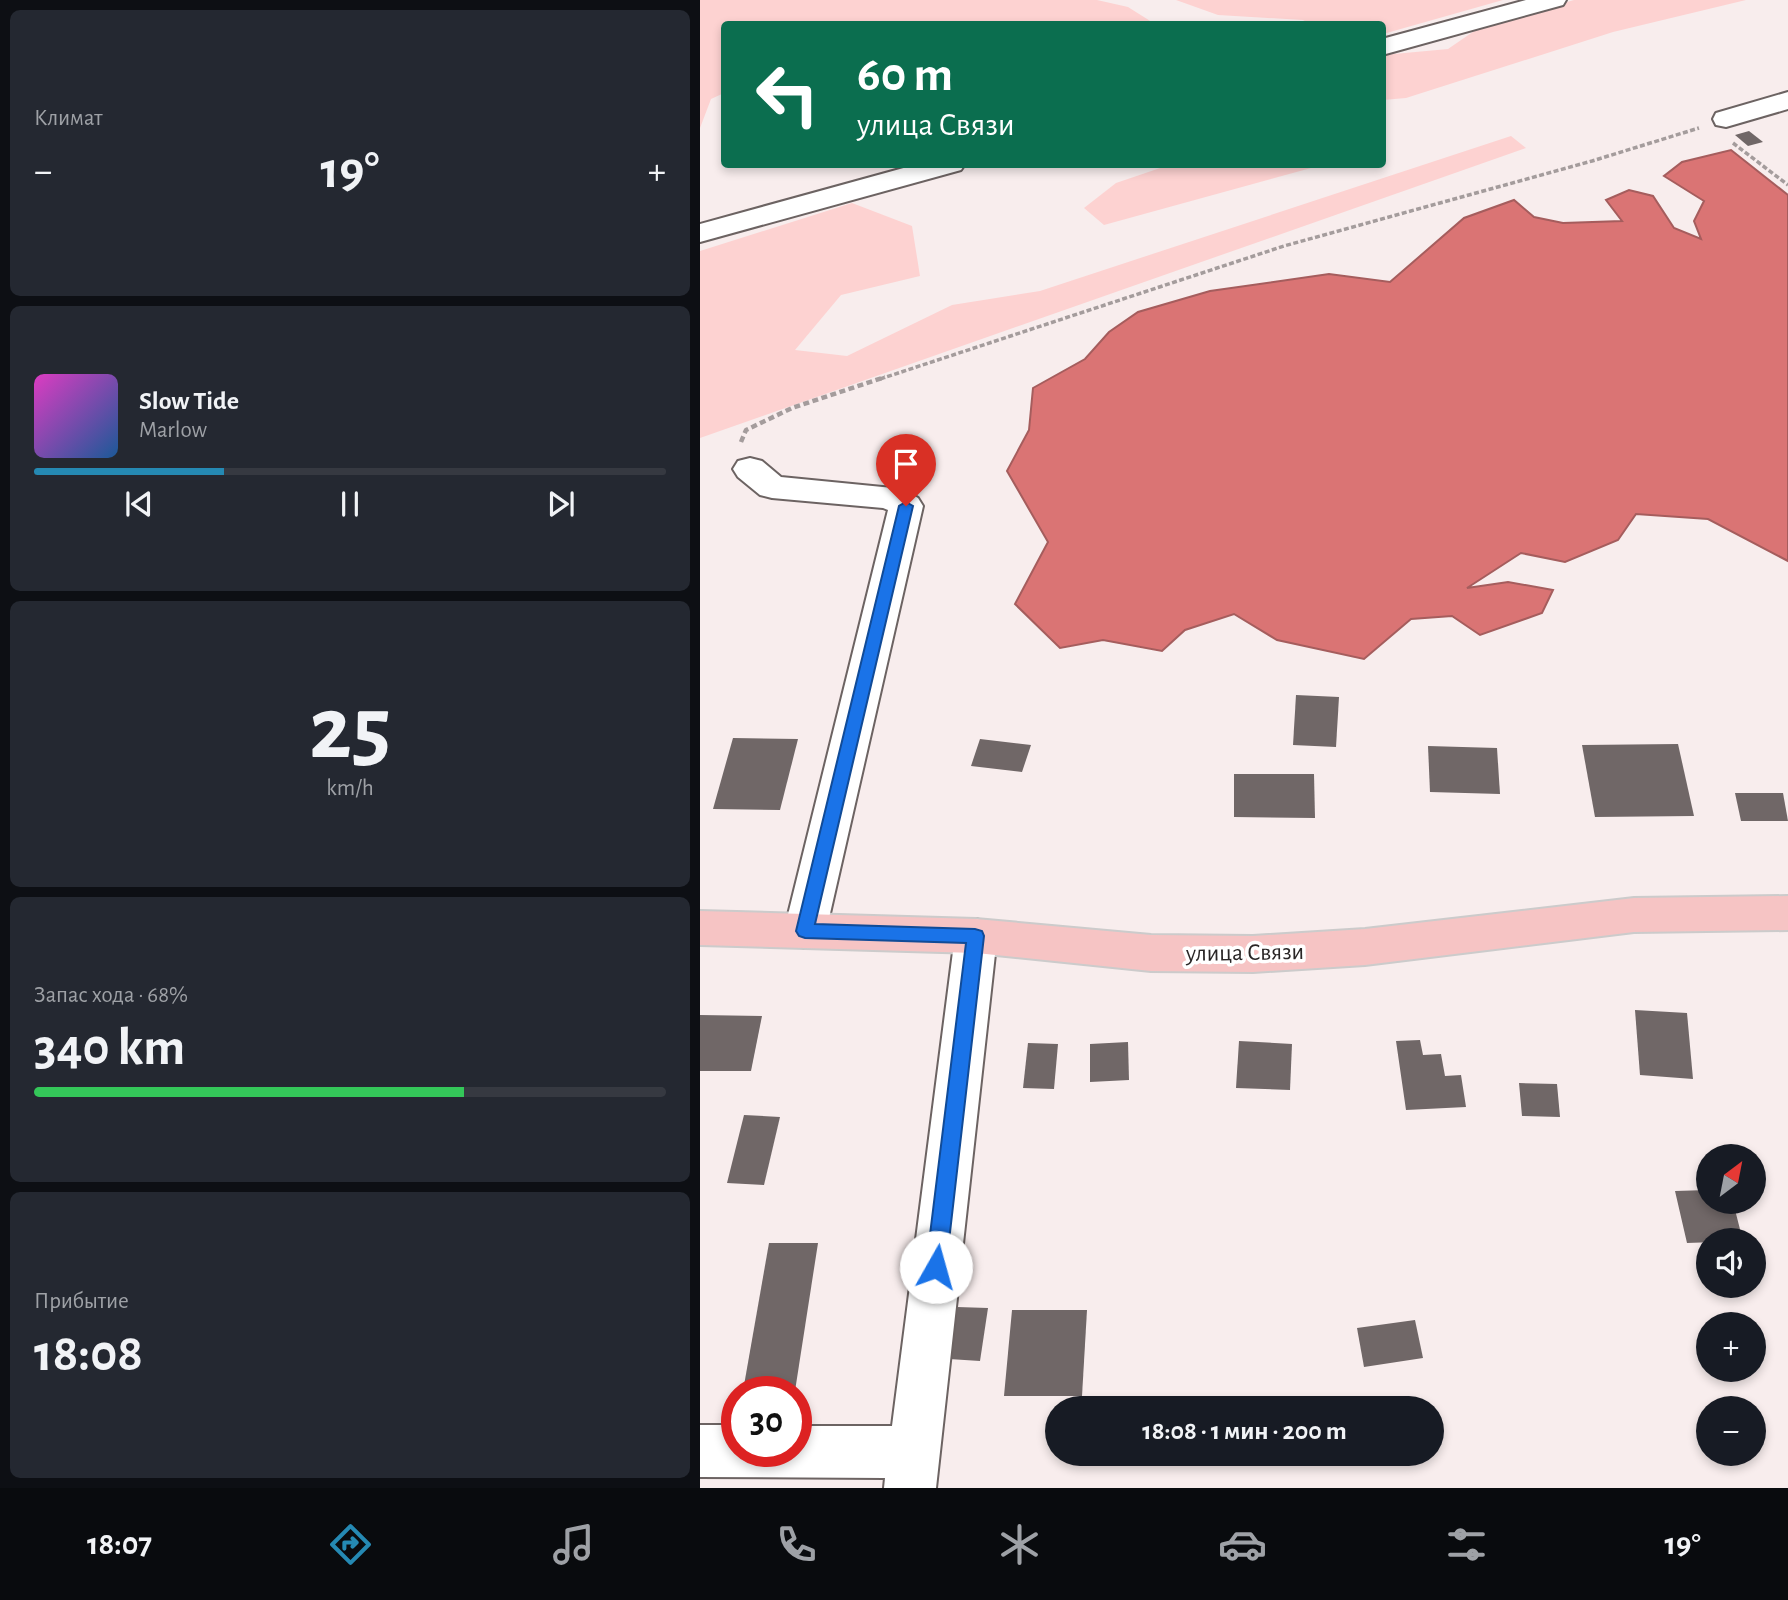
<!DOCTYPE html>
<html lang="ru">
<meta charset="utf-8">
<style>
:root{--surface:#171b24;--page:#242831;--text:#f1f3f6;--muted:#9ea1a6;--line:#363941;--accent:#2589b3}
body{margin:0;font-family:"Alegreya Sans",sans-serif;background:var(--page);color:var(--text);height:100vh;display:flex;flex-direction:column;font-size:26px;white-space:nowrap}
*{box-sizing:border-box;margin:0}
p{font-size:23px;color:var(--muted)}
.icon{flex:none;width:38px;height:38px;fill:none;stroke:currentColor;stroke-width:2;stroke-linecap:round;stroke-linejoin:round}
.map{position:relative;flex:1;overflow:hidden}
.details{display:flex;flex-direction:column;gap:10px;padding:10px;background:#0d0f14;width:700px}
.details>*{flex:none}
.top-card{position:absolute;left:21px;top:21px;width:665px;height:147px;border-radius:7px;box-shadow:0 4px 10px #0003;background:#0b6e4f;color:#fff;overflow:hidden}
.needle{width:46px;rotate:32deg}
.tools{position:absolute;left:996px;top:1144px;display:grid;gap:14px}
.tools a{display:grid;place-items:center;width:70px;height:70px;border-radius:50%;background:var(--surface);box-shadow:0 4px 10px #0003;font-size:35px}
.speed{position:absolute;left:21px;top:1376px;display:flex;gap:14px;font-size:35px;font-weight:700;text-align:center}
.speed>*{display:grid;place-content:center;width:91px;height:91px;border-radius:50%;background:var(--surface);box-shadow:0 4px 10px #0003;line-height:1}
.speed .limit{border:10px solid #d22;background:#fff;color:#111}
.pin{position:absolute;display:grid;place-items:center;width:60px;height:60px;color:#fff;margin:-72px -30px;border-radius:50% 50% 50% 0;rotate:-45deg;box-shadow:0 0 7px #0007}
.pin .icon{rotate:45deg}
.me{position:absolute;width:77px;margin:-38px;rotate:7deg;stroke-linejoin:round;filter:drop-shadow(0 0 5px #0008)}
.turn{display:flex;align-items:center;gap:24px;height:147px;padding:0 21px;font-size:32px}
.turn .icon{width:91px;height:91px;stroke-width:2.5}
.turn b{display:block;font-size:49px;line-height:60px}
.big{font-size:52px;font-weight:700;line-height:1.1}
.details .widget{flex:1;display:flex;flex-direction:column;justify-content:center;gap:10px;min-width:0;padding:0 24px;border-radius:10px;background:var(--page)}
.details .dial{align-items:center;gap:0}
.dial b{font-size:91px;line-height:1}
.song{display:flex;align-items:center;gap:21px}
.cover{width:84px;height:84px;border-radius:10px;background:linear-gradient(135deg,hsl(310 70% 55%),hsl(210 70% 35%))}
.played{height:7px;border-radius:4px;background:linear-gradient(90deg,var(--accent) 30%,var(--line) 30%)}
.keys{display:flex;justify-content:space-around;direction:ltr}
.heat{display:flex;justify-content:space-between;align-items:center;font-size:38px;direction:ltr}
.charge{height:10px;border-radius:5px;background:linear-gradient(90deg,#34c759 68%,var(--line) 0)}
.trip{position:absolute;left:345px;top:1396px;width:399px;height:70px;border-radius:35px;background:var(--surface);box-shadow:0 4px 10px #0003;font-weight:700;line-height:70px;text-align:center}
.tabs{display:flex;height:112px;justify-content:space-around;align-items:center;background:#090b0e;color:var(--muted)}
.tabs .icon{width:49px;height:49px}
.tabs .active{color:var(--accent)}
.tabs b{font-size:32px;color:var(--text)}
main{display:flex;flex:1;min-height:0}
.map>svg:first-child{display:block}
</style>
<main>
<section class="details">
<div class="widget"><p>Климат</p>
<div class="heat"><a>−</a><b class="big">19°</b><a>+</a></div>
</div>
<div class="widget">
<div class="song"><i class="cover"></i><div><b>Slow Tide</b><p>Marlow</p></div></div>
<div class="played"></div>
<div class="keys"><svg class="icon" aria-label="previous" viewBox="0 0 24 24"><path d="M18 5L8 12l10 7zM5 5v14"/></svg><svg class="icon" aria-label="pause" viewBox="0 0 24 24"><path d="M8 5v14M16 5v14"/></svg><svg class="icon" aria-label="next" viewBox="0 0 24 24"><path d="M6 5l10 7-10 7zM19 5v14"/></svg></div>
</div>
<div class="widget dial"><b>25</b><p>km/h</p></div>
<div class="widget"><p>Запас хода · 68%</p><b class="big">340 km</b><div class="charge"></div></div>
<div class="widget"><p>Прибытие</p><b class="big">18:08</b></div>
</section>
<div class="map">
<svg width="1088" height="1488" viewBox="0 0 1088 1488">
<rect width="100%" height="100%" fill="#f8eded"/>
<!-- green -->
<g fill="#fdd2d1">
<polygon points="0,0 397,0 428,7 455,24 24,24 24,93 11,99 0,128"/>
<polygon points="476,0 803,0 683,34 682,24 610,24 603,20 518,15"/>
<polygon points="874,0 1046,0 913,32 706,98 683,100 683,55 748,49 780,27"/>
<polygon points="811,136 826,148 0,438 0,251 152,203 212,226 220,276 141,295 95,350 147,356 252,305 340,291"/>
<polygon points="472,164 622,164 622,165 404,225 384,208 416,183"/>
</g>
<!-- water -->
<polygon fill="#da7474" stroke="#a55d5d" stroke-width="2" points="1031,150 1088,195 1088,561 1008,519 936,514 918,540 865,562 821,553 767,588 808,582 853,590 842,613 780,635 752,616 711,619 664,659 577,640 534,614 485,630 462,651 403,640 360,648 315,604 348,542 307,471 329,430 333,388 385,359 409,332 438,312 510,291 629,274 690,282 764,218 814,200 834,217 863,223 922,221 906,200 929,190 953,196 974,228 1001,239 994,221 1004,201 964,176 982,162"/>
<!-- building -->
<g fill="#706767">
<polygon points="1049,131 1063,142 1048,146 1035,135"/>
<polygon points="596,695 639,697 636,747 593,745"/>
<polygon points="33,738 98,739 80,810 13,809"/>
<polygon points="280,739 331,745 322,772 271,766"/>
<polygon points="978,744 994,816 895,817 882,745"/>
<polygon points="728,746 797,748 800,794 730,792"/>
<polygon points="534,774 614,774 615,818 534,817"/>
<polygon points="1035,793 1083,793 1088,821 1041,821"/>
<polygon points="935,1010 987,1013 993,1079 940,1075"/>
<polygon points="0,1015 62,1016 51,1071 0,1071"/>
<polygon points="720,1040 723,1055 741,1054 745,1076 761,1075 766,1107 706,1110 696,1041"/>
<polygon points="539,1041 592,1044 590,1090 536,1088"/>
<polygon points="428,1042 429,1080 390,1082 390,1044"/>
<polygon points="328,1043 358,1044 354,1089 323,1088"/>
<polygon points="819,1083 857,1084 860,1117 822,1116"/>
<polygon points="44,1115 80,1117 64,1185 27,1183"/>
<polygon points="1008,1190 1008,1202 1033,1202 1043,1241 987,1243 975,1191"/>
<polygon points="69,1243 118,1243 95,1391 43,1391"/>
<polygon points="257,1307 288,1308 280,1361 249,1359"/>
<polygon points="312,1310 387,1310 382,1396 304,1396"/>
<polygon points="715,1320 723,1358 664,1367 657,1328"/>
</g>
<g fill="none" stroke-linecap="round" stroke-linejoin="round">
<defs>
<g id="minor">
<polygon points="826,0 866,0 863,5 682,55 682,39"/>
<polygon points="1088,92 1088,109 1026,127 1016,125 1013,119 1016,113"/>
<polygon points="218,164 265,164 261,170 0,242 0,224"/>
<polygon points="50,458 62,461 81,477 203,489 218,498 223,506 126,931 120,943 105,948 90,943 84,931 188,510 183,508 72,498 60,495 38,477 33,469 38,461"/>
<polygon points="276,919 291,924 297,936 236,1488 184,1488 185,1478 0,1477 0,1425 37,1425 37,1451 96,1451 96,1426 192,1426 255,936 261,924"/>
</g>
<polygon id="major" points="1088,896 1088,930 934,932 665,965 553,972 451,971 276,953 0,945 0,911 276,919 451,935 553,936 665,929 934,898"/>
</defs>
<!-- minor casing -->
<use href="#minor" stroke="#6c6362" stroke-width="4"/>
<!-- major casing -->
<use href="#major" stroke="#cccbcb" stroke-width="4"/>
<!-- path-far1 -->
<g stroke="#a49c9c" stroke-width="3.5" stroke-dasharray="5 2.5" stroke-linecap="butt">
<polyline points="1033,143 1088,185"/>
<polyline points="180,379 584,246 892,161 999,128"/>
</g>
<!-- path -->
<polyline stroke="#a49c9c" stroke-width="4.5" stroke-dasharray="6 3.5" stroke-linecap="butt" points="41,442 46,430 92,408 185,377"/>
<!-- minor -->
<use href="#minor" fill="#fff" fill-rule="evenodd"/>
<!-- major -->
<use href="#major" fill="#f6c4c4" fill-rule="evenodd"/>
</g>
<!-- route -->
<polygon fill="#1a73e8" stroke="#114b97" stroke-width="2" points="206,502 213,506 115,924 275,929 282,931 284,936 246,1267 243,1274 236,1277 229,1274 226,1267 266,943 105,938 99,936 96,931 199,506"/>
<g text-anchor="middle" stroke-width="7" stroke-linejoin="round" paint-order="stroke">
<!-- street labels -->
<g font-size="24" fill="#2a2626" stroke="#fff">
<text transform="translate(545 952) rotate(-1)" y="8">улица Связи</text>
</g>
</g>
</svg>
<div class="tools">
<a><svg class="needle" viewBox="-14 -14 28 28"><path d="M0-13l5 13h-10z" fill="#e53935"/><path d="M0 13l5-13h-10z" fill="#9ea1a6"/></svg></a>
<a><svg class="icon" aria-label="sound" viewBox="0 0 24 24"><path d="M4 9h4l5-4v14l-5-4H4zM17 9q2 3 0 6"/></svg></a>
<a>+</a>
<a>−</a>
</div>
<div class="speed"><div class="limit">30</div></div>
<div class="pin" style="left:206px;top:506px;background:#d93025"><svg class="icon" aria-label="arrive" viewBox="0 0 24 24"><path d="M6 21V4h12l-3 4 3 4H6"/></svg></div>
<svg class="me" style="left:236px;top:1267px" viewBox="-20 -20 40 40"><circle r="19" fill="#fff"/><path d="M0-13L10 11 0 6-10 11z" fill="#1a73e8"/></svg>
<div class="trip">18:08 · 1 мин · 200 m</div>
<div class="top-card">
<div class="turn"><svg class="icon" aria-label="left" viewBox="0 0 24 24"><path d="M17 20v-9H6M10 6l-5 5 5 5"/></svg><div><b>60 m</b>улица Связи</div></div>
</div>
</div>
</main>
<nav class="tabs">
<b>18:07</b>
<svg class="icon active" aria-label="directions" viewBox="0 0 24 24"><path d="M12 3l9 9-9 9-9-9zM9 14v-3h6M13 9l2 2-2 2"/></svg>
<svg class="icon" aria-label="music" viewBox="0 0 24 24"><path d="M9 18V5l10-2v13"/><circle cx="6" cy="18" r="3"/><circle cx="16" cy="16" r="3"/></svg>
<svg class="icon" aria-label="phone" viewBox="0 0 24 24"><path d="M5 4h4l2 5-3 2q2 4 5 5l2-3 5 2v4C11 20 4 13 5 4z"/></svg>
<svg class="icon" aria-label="climate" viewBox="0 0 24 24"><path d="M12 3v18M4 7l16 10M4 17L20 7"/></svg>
<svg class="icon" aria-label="car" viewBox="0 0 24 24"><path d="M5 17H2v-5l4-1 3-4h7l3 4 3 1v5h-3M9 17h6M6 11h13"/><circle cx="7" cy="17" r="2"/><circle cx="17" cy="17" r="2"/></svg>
<svg class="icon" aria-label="filters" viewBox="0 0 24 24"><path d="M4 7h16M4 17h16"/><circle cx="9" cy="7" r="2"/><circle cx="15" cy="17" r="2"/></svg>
<b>19°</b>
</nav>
